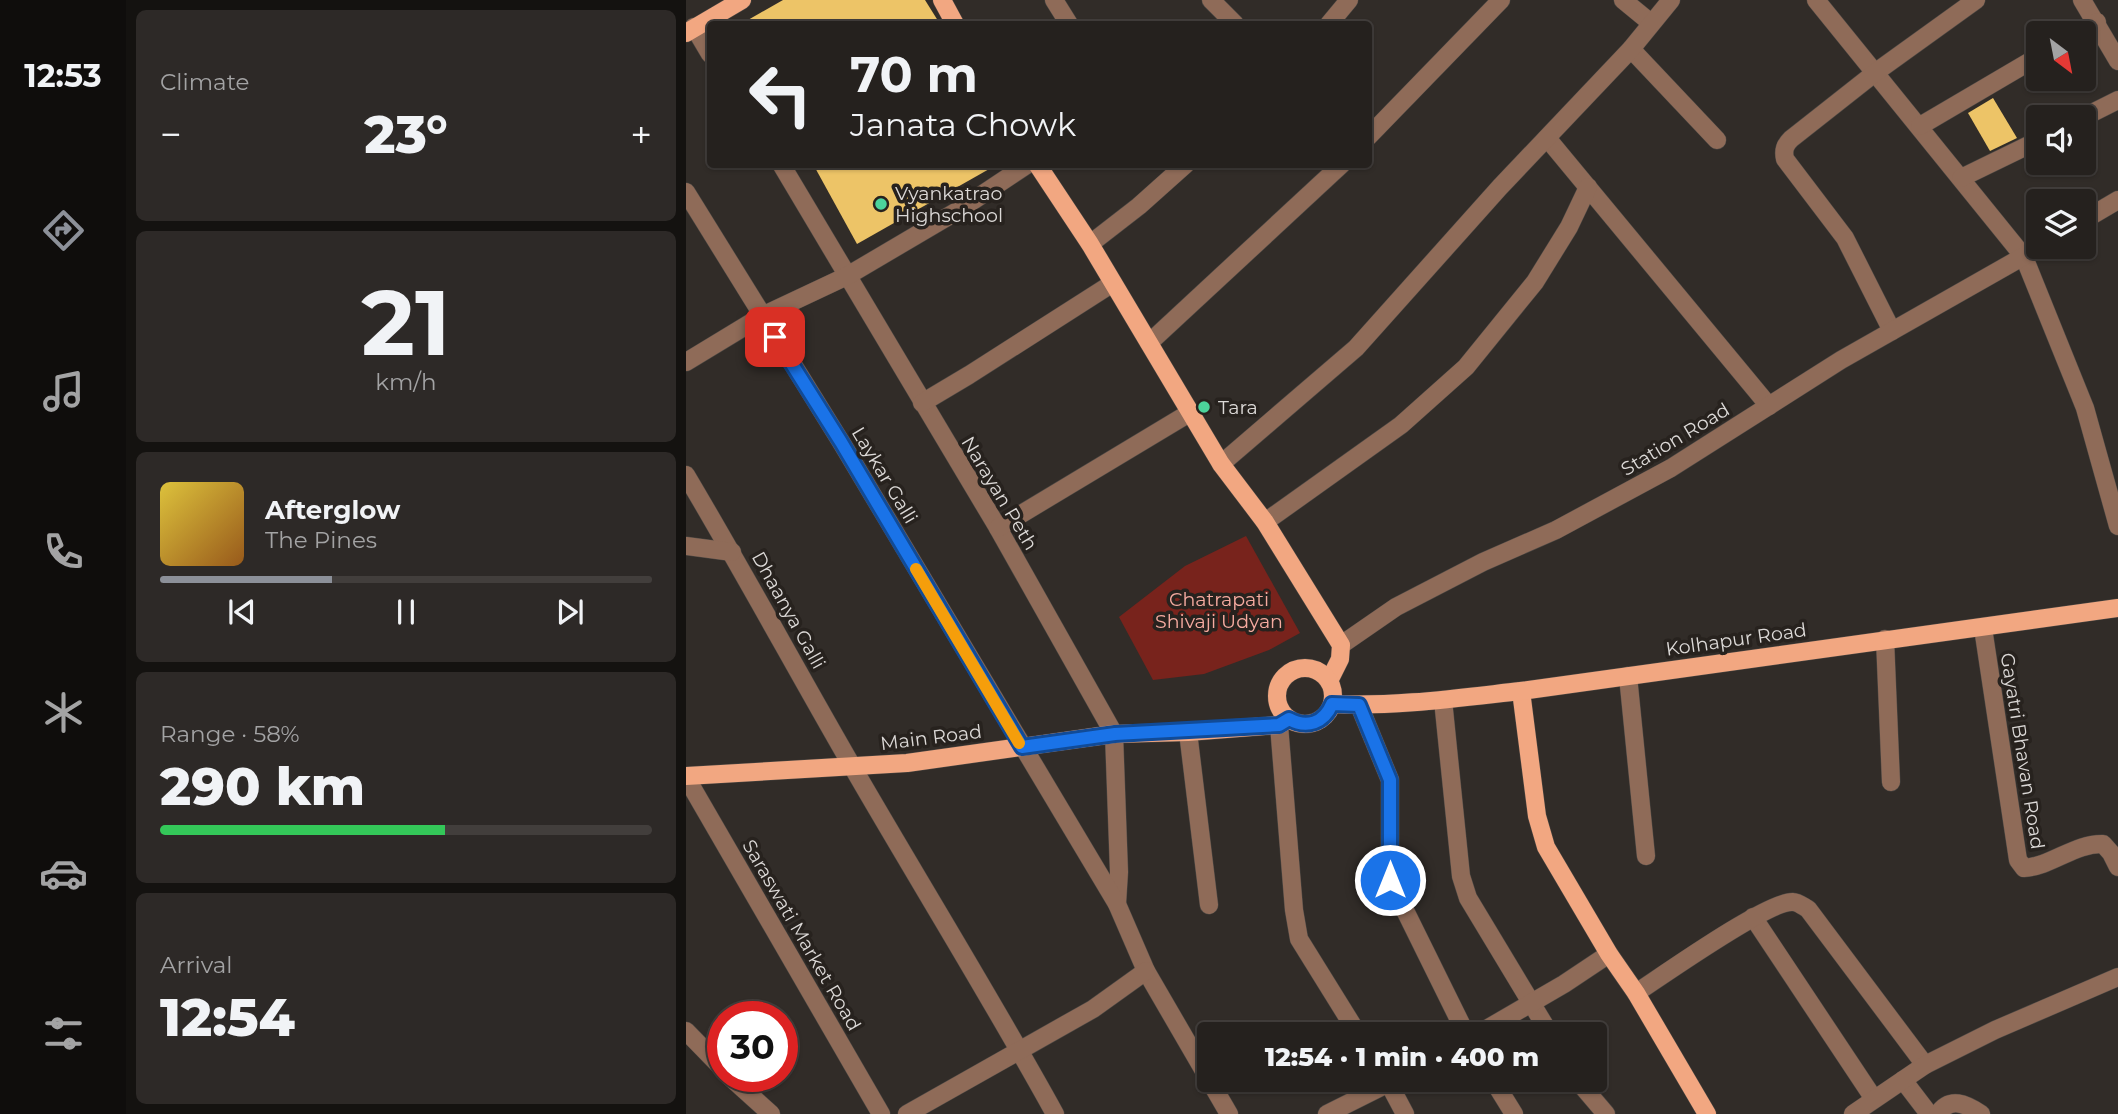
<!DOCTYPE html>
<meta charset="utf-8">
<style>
:root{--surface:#25211e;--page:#2d2927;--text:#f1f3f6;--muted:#a3a3a4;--line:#423e3c;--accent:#8c9099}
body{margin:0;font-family:Montserrat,sans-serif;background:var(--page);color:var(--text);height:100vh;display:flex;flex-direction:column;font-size:26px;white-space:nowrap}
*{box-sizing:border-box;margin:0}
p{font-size:23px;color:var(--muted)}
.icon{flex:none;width:38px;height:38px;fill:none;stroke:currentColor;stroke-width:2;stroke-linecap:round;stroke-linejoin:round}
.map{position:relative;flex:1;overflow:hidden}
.side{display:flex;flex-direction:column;gap:10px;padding:10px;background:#141210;width:560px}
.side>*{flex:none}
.top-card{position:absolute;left:21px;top:21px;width:665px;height:147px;border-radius:7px;box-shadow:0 2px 5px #0004,0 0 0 2px var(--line);background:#25211e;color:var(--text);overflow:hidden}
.needle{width:46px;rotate:148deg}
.fabs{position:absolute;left:1340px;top:21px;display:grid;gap:14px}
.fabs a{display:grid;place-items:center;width:70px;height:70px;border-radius:7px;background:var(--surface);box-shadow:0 2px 5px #0004,0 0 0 2px var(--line);font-size:35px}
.speed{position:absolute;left:21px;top:1001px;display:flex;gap:14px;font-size:35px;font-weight:700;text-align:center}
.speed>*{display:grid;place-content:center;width:91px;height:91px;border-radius:50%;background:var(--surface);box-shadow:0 2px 5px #0004,0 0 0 2px var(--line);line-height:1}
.speed .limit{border:10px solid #d22;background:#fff;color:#111}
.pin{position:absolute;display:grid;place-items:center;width:60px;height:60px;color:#fff;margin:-30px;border-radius:14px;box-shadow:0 4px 10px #0006}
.me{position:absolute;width:77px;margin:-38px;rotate:0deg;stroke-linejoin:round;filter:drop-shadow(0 0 5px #0008)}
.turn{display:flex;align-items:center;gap:24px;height:147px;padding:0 28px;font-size:32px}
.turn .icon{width:91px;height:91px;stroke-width:2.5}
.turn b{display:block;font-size:49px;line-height:60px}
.big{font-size:52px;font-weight:800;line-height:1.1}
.side .tile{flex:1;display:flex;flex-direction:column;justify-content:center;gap:10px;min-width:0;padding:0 24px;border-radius:10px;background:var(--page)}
.side .dial{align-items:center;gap:0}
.dial b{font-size:91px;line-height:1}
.song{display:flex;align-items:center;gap:21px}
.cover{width:84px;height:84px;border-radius:10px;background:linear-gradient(135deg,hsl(50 70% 55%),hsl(30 70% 35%))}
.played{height:7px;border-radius:4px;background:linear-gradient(90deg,var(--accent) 35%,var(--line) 35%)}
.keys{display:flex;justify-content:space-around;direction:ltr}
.heat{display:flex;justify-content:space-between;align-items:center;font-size:38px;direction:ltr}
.charge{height:10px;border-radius:5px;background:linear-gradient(90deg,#34c759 58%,var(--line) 0)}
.trip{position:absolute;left:511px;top:1022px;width:410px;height:70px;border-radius:7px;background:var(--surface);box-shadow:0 2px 5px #0004,0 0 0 2px var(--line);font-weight:800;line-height:70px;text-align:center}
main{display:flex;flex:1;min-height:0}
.dock{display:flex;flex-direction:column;width:126px;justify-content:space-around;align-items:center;background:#0f0d0c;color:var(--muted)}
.dock .icon{width:49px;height:49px}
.dock .selected{color:var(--accent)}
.dock b{font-size:32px;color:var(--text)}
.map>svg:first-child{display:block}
</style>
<main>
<nav class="dock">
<b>12:53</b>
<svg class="icon selected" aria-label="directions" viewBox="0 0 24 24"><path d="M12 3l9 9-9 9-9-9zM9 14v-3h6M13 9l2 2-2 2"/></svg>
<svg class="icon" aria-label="music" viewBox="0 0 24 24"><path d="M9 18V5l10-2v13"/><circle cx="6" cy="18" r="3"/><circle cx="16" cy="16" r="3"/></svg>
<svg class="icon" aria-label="phone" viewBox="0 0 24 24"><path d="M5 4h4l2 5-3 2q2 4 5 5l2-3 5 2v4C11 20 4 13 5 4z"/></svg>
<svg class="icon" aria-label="climate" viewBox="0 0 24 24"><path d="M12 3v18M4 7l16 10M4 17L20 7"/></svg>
<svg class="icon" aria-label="car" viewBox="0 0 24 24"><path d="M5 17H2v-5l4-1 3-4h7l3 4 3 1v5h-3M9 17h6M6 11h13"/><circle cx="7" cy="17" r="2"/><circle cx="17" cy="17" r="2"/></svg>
<svg class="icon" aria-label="filters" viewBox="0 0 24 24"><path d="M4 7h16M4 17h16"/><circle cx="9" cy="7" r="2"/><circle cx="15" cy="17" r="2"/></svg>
</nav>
<section class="side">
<div class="tile"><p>Climate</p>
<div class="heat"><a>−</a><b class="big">23°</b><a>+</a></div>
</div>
<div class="tile dial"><b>21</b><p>km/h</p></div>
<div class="tile">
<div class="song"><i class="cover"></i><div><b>Afterglow</b><p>The Pines</p></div></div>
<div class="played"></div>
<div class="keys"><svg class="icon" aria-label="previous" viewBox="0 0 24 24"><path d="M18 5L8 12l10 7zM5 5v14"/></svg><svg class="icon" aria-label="pause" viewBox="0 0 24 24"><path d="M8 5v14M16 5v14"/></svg><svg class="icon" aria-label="next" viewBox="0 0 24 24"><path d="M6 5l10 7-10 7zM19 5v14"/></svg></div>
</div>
<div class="tile"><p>Range · 58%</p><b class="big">290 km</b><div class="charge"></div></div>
<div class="tile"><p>Arrival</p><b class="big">12:54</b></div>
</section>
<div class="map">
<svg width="1432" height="1114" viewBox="0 0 1432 1114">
<rect width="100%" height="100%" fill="#312c28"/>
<!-- green -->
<polygon fill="#78231c" points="560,536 614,633 583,650 518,674 467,680 433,617 499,566"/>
<!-- building -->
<g fill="#edc467">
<polygon points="97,0 239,0 254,24 55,24"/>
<polygon points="1307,98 1331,138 1304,151 1282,113"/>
<polygon points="127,164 312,164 171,244"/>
</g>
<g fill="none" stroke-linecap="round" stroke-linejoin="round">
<defs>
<g id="minor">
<polyline points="368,0 383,24"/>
<polyline points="525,0 549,24"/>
<polyline points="937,0 965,23"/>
<polyline points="1130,0 1338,257 1399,408 1432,526"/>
<polyline points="1396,0 1432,61"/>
<polyline points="643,24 663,0"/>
<polyline points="8,27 24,54"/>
<polyline points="1391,33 1411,22"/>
<polyline points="945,49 1031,140"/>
<polyline points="1398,117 1432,100"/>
<polyline points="1234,126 1353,56"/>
<polyline points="682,137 815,0"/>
<polyline points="861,138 1083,406"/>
<polyline points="95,164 312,528 428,734 433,872 431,904"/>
<polyline points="1275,178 1353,140"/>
<polyline points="0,192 155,442 431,904 460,971 543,1114"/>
<polyline points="1398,220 1432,200"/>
<polyline points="404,244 453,206 500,164"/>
<path d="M1206 331 1159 238 1099 159C1097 150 1099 145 1105 139L1190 72 1290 0"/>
<polyline points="463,343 656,164"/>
<polyline points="0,362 76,316 161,276 273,210 342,164"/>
<polyline points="236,403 283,375 427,283"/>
<polyline points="535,464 670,348 814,187 945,49 985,0"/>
<path d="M0 475C57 571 110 669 166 766 233 882 304 996 369 1114"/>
<polyline points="579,522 715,425 780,367 849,282 883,227 902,187"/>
<polyline points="312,528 505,412"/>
<polyline points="0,546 46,552"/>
<path d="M1297 628 1332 860 1338 868C1366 866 1389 843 1417 844L1425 853 1432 867"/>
<polyline points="1199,639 1205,782"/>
<polyline points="655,645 710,607 797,562 870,530 985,468 1155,360 1354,247"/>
<polyline points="942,676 960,856"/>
<polyline points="757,700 775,876 782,898 864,1034"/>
<polyline points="673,705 704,780 704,880 780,1034"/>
<polyline points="593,725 608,910 613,939 672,1034"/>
<polyline points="502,732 523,905"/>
<polyline points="0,777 195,1114"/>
<polyline points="1067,917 1188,1099"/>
<path d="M950 993C976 976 1083 900 1107 902 1112 902 1118 907 1122 909L1239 1065"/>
<polyline points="0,1031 37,1069"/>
<polyline points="792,1034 878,984 923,954"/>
<polyline points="43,1076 85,1114"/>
<polyline points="701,1080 719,1114"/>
<polyline points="807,1080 828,1114"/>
<polyline points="891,1080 920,1114"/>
<polyline points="1217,1080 1243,1114"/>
<polyline points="221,1114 407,1009 460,971"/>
<polyline points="641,1114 709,1080"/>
<polyline points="1167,1114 1239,1065 1309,1030 1432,977"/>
<path d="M1252 1114C1264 1096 1280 1104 1295 1114"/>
</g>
<g id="major">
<polyline points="256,0 269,24"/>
<polyline points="0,33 56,0"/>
<polyline points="351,164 404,244 535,464 579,522 655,645 654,659 643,681"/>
<circle cx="619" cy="696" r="28"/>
<polyline points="835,691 851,816 860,847 923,954 950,993 1021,1114"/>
<path d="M646 704C709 707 772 698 835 691L1432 608"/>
<polyline points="0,776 221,763 428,734 502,732 593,725 603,719"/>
</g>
</defs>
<!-- minor casing -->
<use href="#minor" stroke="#4c4844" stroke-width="19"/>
<!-- major casing -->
<use href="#major" stroke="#4c4844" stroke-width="19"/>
<!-- minor -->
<use href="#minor" stroke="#8f6b58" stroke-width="18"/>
<!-- major -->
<use href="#major" stroke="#f2a781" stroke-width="18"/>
</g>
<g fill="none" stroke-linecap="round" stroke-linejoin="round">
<defs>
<path id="route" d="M89 337 155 442 336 747 429 734 593 725 603 719C621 729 638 723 646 704L673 705 704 780V880"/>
</defs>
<!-- route casing -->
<use href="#route" stroke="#114b97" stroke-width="18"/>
<!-- route -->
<use href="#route" stroke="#1a73e8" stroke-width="12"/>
<!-- slow -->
<polyline stroke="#f59e0b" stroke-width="12" points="230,569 333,743"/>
</g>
<!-- markers -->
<g fill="#4cd39b" stroke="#27221e" stroke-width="2.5">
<circle cx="195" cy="204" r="7"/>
<circle cx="518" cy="407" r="7"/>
</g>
<g text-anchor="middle" stroke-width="7" stroke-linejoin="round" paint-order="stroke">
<!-- poi labels -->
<g font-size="19" fill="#dcd9d7" stroke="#27221e" text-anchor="start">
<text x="209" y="200">Vyankatrao<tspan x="209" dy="22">Highschool</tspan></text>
<text x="532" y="414">Tara</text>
</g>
<!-- street labels -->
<g font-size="19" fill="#dcd9d7" stroke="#27221e">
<text transform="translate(989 439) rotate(-31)" y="7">Station Road</text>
<text transform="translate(199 475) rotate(59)" y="7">Laykar Galli</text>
<text transform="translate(314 493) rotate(59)" y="7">Narayan Peth</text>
<text transform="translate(103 610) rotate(61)" y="7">Dhaanya Galli</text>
<text transform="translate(1050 639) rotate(-8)" y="7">Kolhapur Road</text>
<text transform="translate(245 737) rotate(-7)" y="7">Main Road</text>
<text transform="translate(1337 751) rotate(81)" y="7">Gayatri Bhavan Road</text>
<text transform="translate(116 935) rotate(60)" y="7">Saraswati Market Road</text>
</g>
<!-- park labels -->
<g font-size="19" fill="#f6aba0" stroke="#27221e">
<text x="533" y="606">Chatrapati<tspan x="533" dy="22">Shivaji Udyan</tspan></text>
</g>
</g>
</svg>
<div class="fabs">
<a><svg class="needle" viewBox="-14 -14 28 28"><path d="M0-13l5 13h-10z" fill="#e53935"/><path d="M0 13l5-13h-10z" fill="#a3a3a4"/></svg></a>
<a><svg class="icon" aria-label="sound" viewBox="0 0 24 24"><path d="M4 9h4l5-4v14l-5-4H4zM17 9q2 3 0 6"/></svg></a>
<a><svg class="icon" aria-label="layers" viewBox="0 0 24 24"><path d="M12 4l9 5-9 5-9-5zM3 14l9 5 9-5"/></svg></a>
</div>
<div class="speed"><div class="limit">30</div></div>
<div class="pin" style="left:89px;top:337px;background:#d93025"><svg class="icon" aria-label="arrive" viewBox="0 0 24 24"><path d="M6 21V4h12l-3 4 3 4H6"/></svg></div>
<svg class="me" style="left:704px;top:880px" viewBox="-20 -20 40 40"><circle r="17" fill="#1a73e8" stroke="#fff" stroke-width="3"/><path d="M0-11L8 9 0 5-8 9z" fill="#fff"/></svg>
<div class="trip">12:54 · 1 min · 400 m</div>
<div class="top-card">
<div class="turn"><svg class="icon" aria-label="left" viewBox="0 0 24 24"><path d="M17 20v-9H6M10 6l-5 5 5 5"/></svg><div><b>70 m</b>Janata Chowk</div></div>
</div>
</div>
</main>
